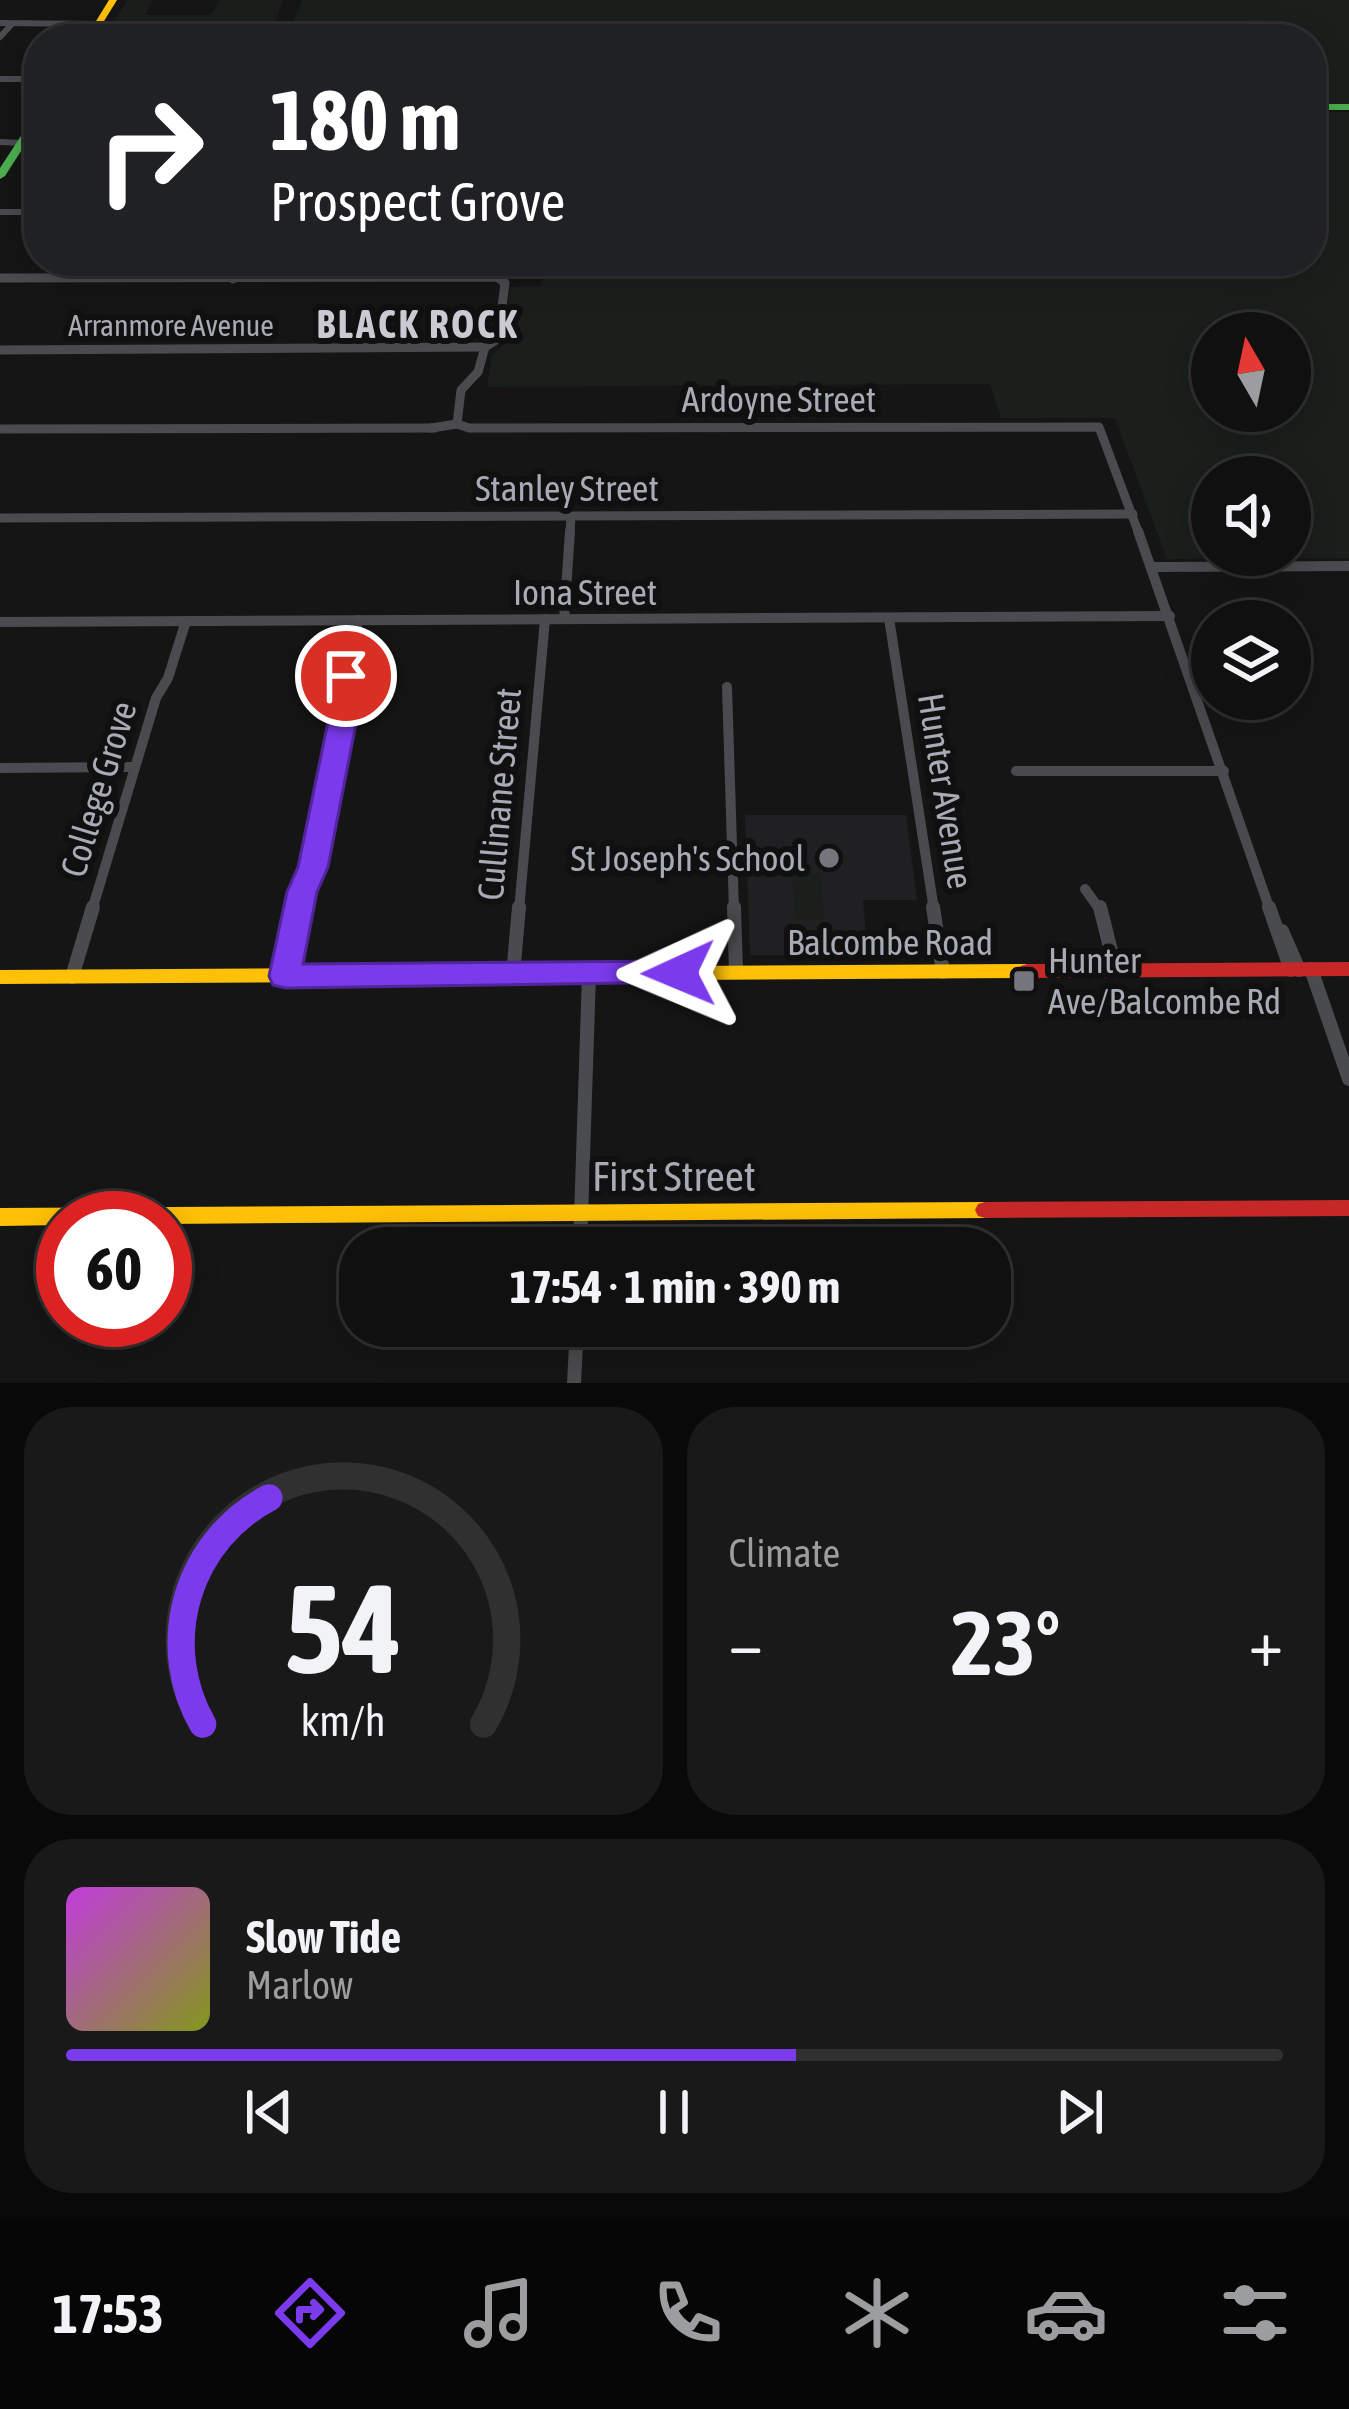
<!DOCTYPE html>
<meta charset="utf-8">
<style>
:root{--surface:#101010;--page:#191919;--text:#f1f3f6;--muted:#9c9d9f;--line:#303030;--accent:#7c3aed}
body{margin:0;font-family:"Asap Condensed",sans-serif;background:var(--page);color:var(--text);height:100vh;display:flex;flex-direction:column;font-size:45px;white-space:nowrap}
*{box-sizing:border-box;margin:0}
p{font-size:39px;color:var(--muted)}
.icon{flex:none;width:66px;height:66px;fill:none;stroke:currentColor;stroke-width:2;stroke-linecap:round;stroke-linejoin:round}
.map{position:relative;height:1383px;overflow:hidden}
.drawer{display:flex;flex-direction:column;gap:24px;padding:24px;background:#090909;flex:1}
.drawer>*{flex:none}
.guide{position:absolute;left:24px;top:24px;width:1302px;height:252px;border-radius:48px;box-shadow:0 6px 30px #0003,0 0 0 3px var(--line);background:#202124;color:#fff;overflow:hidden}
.needle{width:78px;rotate:351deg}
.fabs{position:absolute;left:1191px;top:312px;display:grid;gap:24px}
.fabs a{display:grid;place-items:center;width:120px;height:120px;border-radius:50%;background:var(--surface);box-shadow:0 6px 30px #0003,0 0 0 3px var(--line);font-size:60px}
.speed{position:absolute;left:36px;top:1191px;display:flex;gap:24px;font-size:60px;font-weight:700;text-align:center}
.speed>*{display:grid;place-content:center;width:156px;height:156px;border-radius:50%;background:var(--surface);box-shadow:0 6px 30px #0003,0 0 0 3px var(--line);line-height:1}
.speed .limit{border:18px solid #d22;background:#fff;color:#111}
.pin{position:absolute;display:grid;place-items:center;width:102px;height:102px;color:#fff;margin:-51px;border:6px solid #fff;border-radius:50%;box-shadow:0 3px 12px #0007}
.me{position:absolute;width:132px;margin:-66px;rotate:269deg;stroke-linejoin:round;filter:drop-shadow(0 0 9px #0008)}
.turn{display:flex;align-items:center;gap:42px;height:252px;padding:0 48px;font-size:54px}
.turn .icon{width:156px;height:156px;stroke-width:2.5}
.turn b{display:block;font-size:84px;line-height:102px}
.big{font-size:90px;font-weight:700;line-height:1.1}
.drawer .tile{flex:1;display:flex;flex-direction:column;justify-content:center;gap:18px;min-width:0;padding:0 42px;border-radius:48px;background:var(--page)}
.drawer .dial{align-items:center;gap:0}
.dial svg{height:312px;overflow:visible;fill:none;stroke:var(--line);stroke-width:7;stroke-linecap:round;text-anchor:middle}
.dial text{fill:var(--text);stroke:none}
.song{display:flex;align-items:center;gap:36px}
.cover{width:144px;height:144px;border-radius:18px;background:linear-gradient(135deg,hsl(290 70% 55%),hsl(70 70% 35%))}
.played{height:12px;border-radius:6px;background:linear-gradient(90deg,var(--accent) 60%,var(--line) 60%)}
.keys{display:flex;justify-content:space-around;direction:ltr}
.heat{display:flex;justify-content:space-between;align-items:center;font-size:66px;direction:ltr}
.drawer .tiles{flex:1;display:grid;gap:24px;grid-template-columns:1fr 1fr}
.tile:last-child{grid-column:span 2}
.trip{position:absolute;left:339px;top:1227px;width:672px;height:120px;border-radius:48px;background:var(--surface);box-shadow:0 6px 30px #0003,0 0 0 3px var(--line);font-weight:700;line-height:120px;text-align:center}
.tabs{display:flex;height:192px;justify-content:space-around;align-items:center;background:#060606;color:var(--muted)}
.tabs .icon{width:84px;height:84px}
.tabs .active{color:var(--accent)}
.tabs b{font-size:54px;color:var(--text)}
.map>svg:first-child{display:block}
</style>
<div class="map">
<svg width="1349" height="1383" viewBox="0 0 1349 1383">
<rect width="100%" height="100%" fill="#151516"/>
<!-- built -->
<polygon fill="#202022" points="745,815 906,815 917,900 863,900 868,955 750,955"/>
<!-- green -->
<g fill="#1a1f1c" fill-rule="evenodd">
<polygon points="128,0 153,0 145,15 211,15 220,0 283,0 273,29 290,29 302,0 1349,0 1349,104 1311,104 1311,39 373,39 290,29 286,39 101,39"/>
<path d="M1311 112H1349V558L1167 559 1115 418H1001L990 384 487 387 492 355 504 344 510 287 541 286 542 269H512L513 261H1311ZM1212 333H1290V411H1212ZM1212 477H1290V555H1212Z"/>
<polygon points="820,873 825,920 796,920 792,874"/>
</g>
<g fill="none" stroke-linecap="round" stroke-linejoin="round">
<!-- street-far3 -->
<g stroke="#4a4b4e" stroke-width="6">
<polyline points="0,23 98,24"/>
<polyline points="0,37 12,24"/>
<polyline points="0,79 39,79"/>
<polyline points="0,142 22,143"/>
<polyline points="0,212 39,212"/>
</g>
<!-- street-far2 -->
<g stroke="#4a4b4e" stroke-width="9">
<polyline points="0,278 497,277 505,283 498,339 485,347 478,372 461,390 457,424"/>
<polyline points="233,279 240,261"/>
<polyline points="0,350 485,347"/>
<polyline points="431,428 457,424 469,428 1099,427 1139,534"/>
<polyline points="0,429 435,428"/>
<polyline points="0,518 1133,514"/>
<polyline points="570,534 571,516"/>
</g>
<!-- street-far1 -->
<g stroke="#4a4b4e" stroke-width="10">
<polyline points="1138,531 1270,910"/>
<polyline points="1153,567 1349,566"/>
<polyline points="889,618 934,910"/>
<polyline points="564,619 570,531"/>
<polyline points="0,622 1170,616"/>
<polyline points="727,687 734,910"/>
<polyline points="0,768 133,767"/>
<polyline points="1016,771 1224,771"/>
<polyline points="1085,889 1100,910"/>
<polyline points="92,910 156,698 168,678 186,621"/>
<polyline points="298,910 313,867 358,620"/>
<polyline points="519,910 545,619"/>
</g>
<!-- street -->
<g stroke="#4a4b4e" stroke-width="14">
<polyline points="734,907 736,972"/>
<polyline points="933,907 943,972"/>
<polyline points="1100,907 1116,971"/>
<polyline points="1269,907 1291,970"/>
<polyline points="1282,931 1299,970"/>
<polyline points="1311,969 1349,1079"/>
<polyline points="513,975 519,907"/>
<polyline points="285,976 299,907"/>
<polyline points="72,977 93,907"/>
<polyline points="580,1248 589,974"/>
<polyline points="574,1383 577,1326"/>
</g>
<!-- fast -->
<g fill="#4caf50" fill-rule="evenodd">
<rect x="1311" y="104" width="38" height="6"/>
<polygon points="39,112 39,123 5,176 0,179 0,168 36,113"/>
</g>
<!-- slow -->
<g fill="#ffc107" fill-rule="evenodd">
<polygon points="109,0 117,0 93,39 85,39"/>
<polygon points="1027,964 1033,966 1036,971 1033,976 1027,978 0,984 0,970"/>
<polygon points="985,1202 992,1204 995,1210 992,1216 985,1218 165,1224 165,1218 63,1218 63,1225 0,1226 0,1208"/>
</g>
<!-- jam -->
<g fill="#c62828" fill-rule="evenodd">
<polygon points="1349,962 1349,976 1027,978 1021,976 1018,971 1021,966 1027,964"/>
<polygon points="1349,1200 1349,1216 985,1218 978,1216 975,1210 978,1204 985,1202"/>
</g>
</g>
<!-- route -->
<polygon fill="#7c3aed" stroke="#51269a" stroke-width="3" points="346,668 359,676 361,698 328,867 317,892 303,964 679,961 690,964 695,973 690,982 285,988 273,985 269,976 287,892 298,867 333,698 332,676"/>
<!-- markers -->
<g fill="#75767d" stroke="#101011" stroke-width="4.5">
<circle cx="829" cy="858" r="12"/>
<rect x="1012" y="969" width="24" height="24" rx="6"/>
</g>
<g text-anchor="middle" stroke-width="12" stroke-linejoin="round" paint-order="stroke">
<!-- far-street labels -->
<g font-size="30" fill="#a8abb5" stroke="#101011">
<text x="171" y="336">Arranmore Avenue</text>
</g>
<!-- street labels -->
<g font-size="36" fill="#a8abb5" stroke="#101011">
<text x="779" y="412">Ardoyne Street</text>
<text x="567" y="501">Stanley Street</text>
<text x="585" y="605">Iona Street</text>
<text transform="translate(98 789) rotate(-73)" y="13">College Grove</text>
<text transform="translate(946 791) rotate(81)" y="13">Hunter Avenue</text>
<text transform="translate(499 794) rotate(-85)" y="13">Cullinane Street</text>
<text x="890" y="955">Balcombe Road</text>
</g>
<!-- poi labels -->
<g font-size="36" fill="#a8abb5" stroke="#101011" text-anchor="end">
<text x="805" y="871">St Joseph's School</text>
<text x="1048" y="973" text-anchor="start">Hunter<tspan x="1048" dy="41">Ave/Balcombe Rd</tspan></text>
</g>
<!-- far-district labels -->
<g font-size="39" font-weight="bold" letter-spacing="3" fill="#c9cad2" stroke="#101011">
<text x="418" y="338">BLACK ROCK</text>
</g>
<!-- near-street labels -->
<g font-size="42" fill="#a8abb5" stroke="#101011">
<text x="674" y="1191">First Street</text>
</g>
</g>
</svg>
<div class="fabs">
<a><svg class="needle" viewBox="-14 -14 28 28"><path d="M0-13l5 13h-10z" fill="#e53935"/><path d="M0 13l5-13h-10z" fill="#9c9d9f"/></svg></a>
<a><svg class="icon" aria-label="sound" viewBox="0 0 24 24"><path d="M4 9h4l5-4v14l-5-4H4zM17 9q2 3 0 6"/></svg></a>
<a><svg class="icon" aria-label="layers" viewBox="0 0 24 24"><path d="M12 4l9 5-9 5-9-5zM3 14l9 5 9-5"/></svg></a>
</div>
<div class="speed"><div class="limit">60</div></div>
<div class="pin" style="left:346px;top:676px;background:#d93025"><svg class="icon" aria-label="arrive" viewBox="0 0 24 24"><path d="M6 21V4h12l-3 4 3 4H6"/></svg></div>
<svg class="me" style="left:679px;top:973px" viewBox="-20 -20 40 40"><path d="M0-17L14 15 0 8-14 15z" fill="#7c3aed" stroke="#fff" stroke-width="4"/></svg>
<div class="trip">17:54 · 1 min · 390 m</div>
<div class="guide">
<div class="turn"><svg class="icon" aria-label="right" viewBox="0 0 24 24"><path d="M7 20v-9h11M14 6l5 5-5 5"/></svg><div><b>180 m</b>Prospect Grove</div></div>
</div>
</div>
<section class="drawer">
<div class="tiles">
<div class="tile dial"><svg viewBox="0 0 100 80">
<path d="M14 69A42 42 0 1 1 86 69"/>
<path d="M14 69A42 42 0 0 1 31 11" stroke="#7c3aed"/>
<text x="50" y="56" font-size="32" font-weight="700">54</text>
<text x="50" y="72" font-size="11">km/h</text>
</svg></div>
<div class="tile"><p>Climate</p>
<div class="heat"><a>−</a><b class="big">23°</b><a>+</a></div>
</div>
<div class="tile">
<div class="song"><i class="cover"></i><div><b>Slow Tide</b><p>Marlow</p></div></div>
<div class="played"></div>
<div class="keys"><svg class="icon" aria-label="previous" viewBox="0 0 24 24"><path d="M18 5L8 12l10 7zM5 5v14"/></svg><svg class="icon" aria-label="pause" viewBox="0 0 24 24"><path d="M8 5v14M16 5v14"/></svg><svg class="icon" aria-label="next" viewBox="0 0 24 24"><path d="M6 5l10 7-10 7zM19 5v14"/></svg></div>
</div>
</div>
</section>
<nav class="tabs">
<b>17:53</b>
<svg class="icon active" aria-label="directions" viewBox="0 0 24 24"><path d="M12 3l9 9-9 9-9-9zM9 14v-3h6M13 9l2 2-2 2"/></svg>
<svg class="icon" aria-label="music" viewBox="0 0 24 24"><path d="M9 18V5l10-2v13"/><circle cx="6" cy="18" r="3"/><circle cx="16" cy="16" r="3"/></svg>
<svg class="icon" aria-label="phone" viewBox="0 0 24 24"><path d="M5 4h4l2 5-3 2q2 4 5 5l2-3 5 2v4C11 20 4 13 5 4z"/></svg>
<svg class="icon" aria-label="climate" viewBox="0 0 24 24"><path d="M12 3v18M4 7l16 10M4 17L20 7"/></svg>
<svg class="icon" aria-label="car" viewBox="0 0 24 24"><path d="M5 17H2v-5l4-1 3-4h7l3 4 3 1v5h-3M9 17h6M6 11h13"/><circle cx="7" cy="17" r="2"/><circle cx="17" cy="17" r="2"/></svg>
<svg class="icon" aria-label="filters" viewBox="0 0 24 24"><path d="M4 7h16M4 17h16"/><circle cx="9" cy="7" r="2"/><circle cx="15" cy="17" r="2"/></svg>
</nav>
